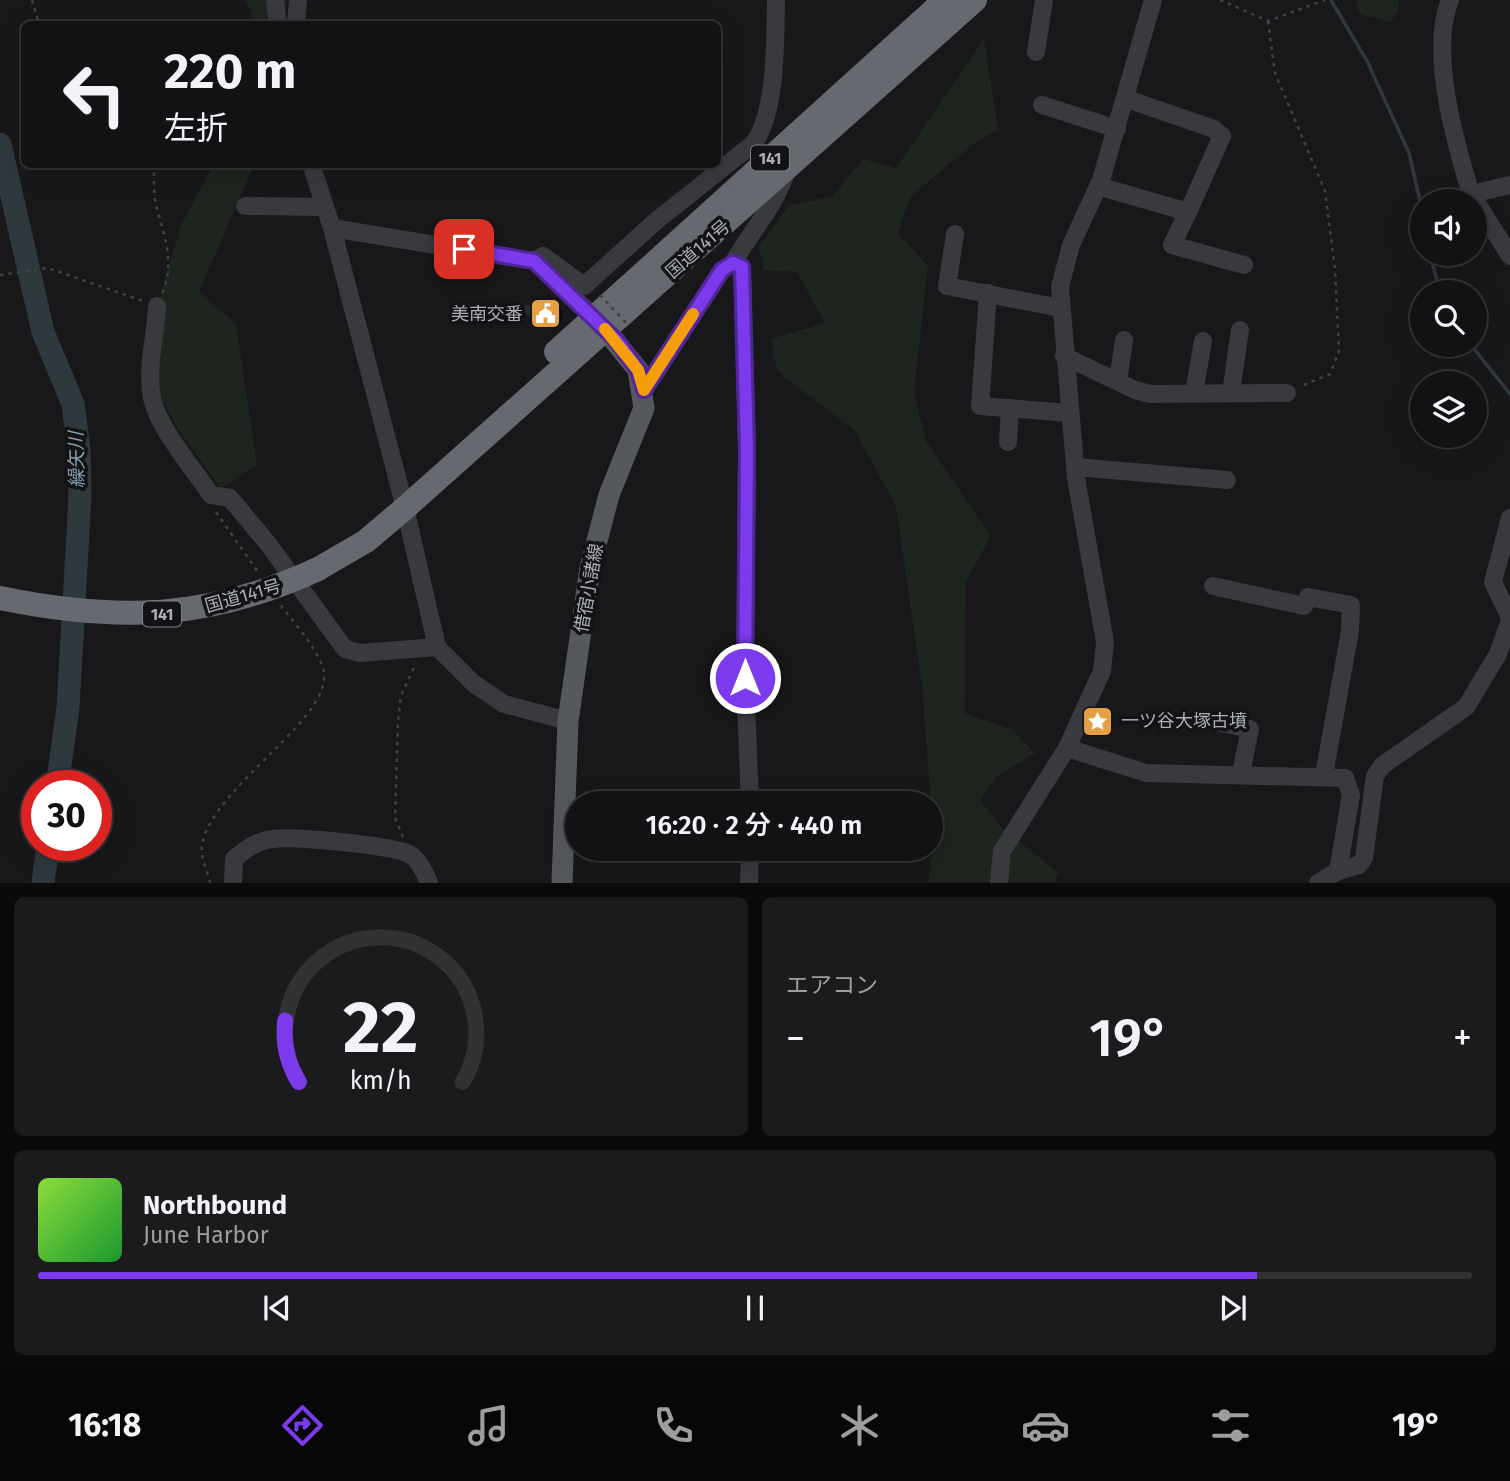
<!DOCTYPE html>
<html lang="ja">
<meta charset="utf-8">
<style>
:root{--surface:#121214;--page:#1b1b1d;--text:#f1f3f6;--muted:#9c9ea0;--line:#313234;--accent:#7c3aed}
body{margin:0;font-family:"Fira Sans","Noto Sans JP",sans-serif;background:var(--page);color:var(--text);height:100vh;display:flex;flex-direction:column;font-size:26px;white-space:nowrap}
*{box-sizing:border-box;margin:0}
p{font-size:23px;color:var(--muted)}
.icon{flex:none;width:38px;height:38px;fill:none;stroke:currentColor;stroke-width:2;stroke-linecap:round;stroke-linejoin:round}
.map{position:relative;height:883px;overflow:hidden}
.details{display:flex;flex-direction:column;gap:14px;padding:14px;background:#0a0a0b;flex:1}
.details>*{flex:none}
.hud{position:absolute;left:21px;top:21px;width:700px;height:147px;border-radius:10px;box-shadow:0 7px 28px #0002,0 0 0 2px var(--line);background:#121214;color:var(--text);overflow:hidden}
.fabs{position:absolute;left:1410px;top:189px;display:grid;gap:14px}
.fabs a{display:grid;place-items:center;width:77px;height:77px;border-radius:50%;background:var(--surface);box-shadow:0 7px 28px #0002,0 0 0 2px var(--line);font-size:35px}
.speed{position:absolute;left:21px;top:770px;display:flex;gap:14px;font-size:35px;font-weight:700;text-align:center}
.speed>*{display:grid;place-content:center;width:91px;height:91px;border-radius:50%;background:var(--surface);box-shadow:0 7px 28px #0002,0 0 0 2px var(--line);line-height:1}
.speed .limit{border:10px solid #d22;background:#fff;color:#111}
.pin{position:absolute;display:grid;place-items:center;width:60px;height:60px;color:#fff;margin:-30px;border-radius:14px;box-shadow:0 4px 10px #0006}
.me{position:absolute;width:77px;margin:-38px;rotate:0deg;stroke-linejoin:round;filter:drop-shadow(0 0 5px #0008)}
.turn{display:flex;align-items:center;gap:24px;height:147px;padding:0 28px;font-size:32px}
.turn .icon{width:91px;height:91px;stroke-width:2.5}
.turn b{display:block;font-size:49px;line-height:60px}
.big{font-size:52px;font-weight:600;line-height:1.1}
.details .widget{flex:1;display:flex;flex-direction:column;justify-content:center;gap:10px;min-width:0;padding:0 24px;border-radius:10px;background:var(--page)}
.details .dial{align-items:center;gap:0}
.dial svg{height:182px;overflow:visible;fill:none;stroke:var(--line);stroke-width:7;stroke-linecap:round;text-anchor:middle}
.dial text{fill:var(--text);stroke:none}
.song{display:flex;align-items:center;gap:21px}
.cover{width:84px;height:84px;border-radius:10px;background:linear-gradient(135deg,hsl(90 70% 55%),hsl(130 70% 35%))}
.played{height:7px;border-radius:4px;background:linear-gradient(90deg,var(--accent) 85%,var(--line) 85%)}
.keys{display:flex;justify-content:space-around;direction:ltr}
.heat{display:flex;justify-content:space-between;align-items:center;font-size:38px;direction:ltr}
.details .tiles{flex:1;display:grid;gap:14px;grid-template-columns:1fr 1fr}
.widget:last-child{grid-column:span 2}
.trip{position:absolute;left:565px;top:791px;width:378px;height:70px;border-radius:35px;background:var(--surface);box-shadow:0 7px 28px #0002,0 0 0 2px var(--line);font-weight:600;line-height:70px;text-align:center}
.tab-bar{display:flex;height:112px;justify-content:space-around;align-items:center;background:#070708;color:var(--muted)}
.tab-bar .icon{width:49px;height:49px}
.tab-bar .on{color:var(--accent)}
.tab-bar b{font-size:32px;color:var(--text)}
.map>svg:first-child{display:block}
</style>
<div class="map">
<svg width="1510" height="883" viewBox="0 0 1510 883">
<defs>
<filter id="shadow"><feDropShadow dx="7" dy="4" stdDeviation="0" flood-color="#0009"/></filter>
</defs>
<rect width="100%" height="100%" fill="#18181a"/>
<!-- green -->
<g fill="#1e241e">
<polygon points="245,0 287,0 283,24 250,24 252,13"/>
<polygon points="1356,0 1399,0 1398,12 1390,22 1359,14"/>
<polygon points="984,39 998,129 972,145 911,196 898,233 928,266 914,393 926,441 991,536 966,581 965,714 1012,729 1035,753 997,776 980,800 1002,828 1059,873 1054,882 928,882 932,853 931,803 922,686 896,506 854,430 777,371 771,339 825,323 797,272 764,270 758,247 789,205 832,197 863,159 896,168"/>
<polygon points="213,165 254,165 199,292 236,324 257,464 221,489 178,429 141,360 181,225"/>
</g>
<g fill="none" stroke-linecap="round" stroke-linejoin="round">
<!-- stream -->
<g stroke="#2f383d" stroke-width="3.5">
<polyline points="1331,0 1367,61 1409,153 1423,214"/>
<polyline points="1430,254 1440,292"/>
<polyline points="1471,345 1510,394"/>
</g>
<!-- river -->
<g stroke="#2f383d" stroke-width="23">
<polyline points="0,144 43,332 73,404 79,450 80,497 68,708 57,786"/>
<polyline points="43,883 48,845"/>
</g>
</g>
<!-- building -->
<g fill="#2b2b2e" filter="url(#shadow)">
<polygon points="536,303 553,305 558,310 557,319 534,318"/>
<polygon points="525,305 534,306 532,316 523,315"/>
</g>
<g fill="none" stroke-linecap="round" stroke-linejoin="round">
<!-- path -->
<g stroke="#3f4245" stroke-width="2.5" stroke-dasharray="3.5 5" stroke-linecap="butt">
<polyline points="32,0 39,24"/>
<polyline points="1220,0 1268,21 1325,0"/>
<polyline points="1268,21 1275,73 1325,191 1335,269 1339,351 1330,374 1299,387"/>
<path d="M154 164C154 179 153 194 157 209 165 238 175 264 162 294"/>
<polyline points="0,275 48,268 143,301"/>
<polyline points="216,512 258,572"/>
<polyline points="403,837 395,818 398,722 401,696 416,663"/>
<path d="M210 883C208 872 200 857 202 846 211 785 343 714 322 665 313 643 293 622 279 603"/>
</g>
<!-- minor -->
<g stroke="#393a3e" stroke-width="18">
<polyline points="275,0 278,24"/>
<path d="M1450 0C1429 51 1455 142 1471 194L1510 185"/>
<polyline points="296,24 298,0"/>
<polyline points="1036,52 1044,0"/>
<polyline points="1042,105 1117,129"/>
<polyline points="311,164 332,228 534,261 594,317"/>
<polyline points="1098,186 1188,212 1222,136 1214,129 1127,99"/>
<polyline points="1471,194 1510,256"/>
<polyline points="245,206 325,207"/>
<polyline points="1188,212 1172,245 1244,265"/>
<polyline points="332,228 405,508 437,647 473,683 504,704 568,721"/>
<polyline points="955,234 947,286 1060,308"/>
<path d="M534 261 543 256 584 286 656 221 754 143C777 110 775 40 776 0"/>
<path d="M733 263C751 231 777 204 787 169"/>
<polyline points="988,293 980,406 1069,413"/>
<path d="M157 306C156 336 146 367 152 398 158 428 194 469 211 495L230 498 269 545 345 649 360 653 437 647"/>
<polyline points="1064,356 1135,390 1150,394 1287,393"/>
<polyline points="1118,381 1124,340"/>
<polyline points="644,390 722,270 733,263 742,267 747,450 745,678 750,803"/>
<polyline points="1194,393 1203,341"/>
<polyline points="1231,393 1240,330"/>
<polyline points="1008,442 1010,408"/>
<polyline points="1076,467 1227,480"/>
<polyline points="1510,518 1493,582 1510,618"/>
<polyline points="1213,586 1304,606 1308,597 1351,605 1350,631 1324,775"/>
<polyline points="1207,720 1250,729 1241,773"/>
<polyline points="1067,748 1146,773 1345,778 1351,795 1338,871"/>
<path d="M233 883 234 859C246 849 256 841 272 839 295 836 385 845 407 853 418 857 425 873 429 883"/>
<polyline points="749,883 750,849"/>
<polyline points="999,883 1002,851 1067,748 1102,671 1105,642 1076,478 1060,287 1071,245 1101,180 1153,0"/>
<polyline points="1318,883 1338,871 1359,865 1364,858 1375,776 1383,765 1466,707 1498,654 1510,620"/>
</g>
<!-- major -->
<polyline stroke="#55585d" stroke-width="21" points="562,883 568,721 590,568 609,495 644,408 638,370 596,318"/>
<!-- highway -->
<g stroke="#66696f" stroke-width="24">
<polyline points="556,352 945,0"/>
<polyline points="318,569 366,541 405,508 975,0"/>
</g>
<!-- path-bridge -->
<polyline stroke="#3f4245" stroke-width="2.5" stroke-dasharray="3.5 5" stroke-linecap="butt" points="600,295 627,324"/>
<!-- highway-bridge -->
<path stroke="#66696f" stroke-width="24" d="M0 598C117 622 208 620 318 569"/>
</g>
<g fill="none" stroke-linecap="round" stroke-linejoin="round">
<defs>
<polyline id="route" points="464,249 534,261 617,341 638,370 644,390 722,270 733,263 742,267 747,450 745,678"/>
</defs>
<!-- route casing -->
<use href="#route" stroke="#51269a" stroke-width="18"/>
<!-- route -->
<use href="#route" stroke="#7c3aed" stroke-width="12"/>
<!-- slow -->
<polyline stroke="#f59e0b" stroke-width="12" points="605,329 638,370 644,390 693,314"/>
</g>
<!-- icons -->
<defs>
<symbol id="civic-square" viewBox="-11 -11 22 22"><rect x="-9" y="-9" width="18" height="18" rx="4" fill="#e5a045" stroke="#131315"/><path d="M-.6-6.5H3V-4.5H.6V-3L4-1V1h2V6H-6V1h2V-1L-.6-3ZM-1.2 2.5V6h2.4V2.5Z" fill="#fff"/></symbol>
<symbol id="sight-square" viewBox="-11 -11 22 22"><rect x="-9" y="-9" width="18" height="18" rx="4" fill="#e5a045" stroke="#131315"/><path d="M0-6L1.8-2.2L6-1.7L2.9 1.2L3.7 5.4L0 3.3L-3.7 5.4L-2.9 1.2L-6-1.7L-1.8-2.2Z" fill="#fff"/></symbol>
</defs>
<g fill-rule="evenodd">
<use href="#civic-square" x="528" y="296" width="35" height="35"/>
<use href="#sight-square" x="1080" y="704" width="35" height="35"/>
</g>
<g text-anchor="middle" stroke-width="7" stroke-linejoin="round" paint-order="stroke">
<!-- shield labels -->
<g fill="#131315" stroke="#7d8187" stroke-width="2">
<rect x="751" y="145.5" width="38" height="25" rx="5"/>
<rect x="143" y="601.5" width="38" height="25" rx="5"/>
</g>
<g font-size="16" font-weight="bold" fill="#abb0b8">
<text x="770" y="164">141</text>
<text x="162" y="620">141</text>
</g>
<!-- street labels -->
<g font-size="18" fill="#abb0b8" stroke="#131315">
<text transform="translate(698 249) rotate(-41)" y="6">国道141号</text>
<text transform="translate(589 588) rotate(-80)" y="6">借宿小諸線</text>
<text transform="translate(243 596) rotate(-16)" y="6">国道141号</text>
</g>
<!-- poi labels -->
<g font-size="18" fill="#abb0b8" stroke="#131315" text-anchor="end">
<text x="523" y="320">美南交番</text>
<text x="1121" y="727" text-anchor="start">一ツ谷大塚古墳</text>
</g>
<!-- water labels -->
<g font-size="19" font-style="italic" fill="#85a0b1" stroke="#131315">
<text transform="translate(76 460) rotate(-91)" y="7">繰矢川</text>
</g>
</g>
</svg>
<div class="fabs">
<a><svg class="icon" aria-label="sound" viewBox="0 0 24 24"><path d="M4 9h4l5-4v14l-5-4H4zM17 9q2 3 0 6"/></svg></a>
<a><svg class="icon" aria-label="search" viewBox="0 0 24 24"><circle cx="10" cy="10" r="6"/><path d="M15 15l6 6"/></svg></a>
<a><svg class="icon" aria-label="layers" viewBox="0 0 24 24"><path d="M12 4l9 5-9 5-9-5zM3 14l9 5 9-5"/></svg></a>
</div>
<div class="speed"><div class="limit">30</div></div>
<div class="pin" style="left:464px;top:249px;background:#d93025"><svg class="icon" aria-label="arrive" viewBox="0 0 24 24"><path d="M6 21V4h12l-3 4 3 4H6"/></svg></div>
<svg class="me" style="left:745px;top:678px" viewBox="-20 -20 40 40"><circle r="17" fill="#7c3aed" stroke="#fff" stroke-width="3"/><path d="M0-11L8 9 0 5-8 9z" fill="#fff"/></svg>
<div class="trip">16:20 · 2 分 · 440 m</div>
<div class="hud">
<div class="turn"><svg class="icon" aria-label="left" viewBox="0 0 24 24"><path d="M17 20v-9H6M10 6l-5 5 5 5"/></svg><div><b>220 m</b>左折</div></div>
</div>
</div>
<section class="details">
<div class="tiles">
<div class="widget dial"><svg viewBox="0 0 100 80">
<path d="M14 69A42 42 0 1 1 86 69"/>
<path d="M14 69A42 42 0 0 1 8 42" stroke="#7c3aed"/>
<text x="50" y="56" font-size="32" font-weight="700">22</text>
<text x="50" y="72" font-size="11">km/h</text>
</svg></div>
<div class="widget"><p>エアコン</p>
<div class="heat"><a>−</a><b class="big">19°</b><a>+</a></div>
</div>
<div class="widget">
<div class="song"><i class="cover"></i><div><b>Northbound</b><p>June Harbor</p></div></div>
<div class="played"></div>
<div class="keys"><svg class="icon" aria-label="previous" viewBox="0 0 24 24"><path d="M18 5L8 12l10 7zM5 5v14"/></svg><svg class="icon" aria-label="pause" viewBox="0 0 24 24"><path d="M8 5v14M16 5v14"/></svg><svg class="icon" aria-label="next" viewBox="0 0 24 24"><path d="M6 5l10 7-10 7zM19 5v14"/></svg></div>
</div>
</div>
</section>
<nav class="tab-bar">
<b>16:18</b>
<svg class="icon on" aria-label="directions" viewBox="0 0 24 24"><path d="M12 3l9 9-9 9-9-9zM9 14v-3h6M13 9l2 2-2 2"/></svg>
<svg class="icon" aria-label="music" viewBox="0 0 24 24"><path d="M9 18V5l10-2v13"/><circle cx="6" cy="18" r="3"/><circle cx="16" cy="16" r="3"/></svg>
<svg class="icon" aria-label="phone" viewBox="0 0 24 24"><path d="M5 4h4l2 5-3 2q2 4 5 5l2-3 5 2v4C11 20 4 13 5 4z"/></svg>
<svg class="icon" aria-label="climate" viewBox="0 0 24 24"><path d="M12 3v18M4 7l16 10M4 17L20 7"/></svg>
<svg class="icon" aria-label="car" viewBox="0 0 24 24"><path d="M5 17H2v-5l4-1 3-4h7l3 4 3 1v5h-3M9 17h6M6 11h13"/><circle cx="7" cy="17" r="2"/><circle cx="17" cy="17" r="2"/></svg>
<svg class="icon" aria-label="filters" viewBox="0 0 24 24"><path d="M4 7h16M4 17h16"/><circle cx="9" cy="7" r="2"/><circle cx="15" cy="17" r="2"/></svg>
<b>19°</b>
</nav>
